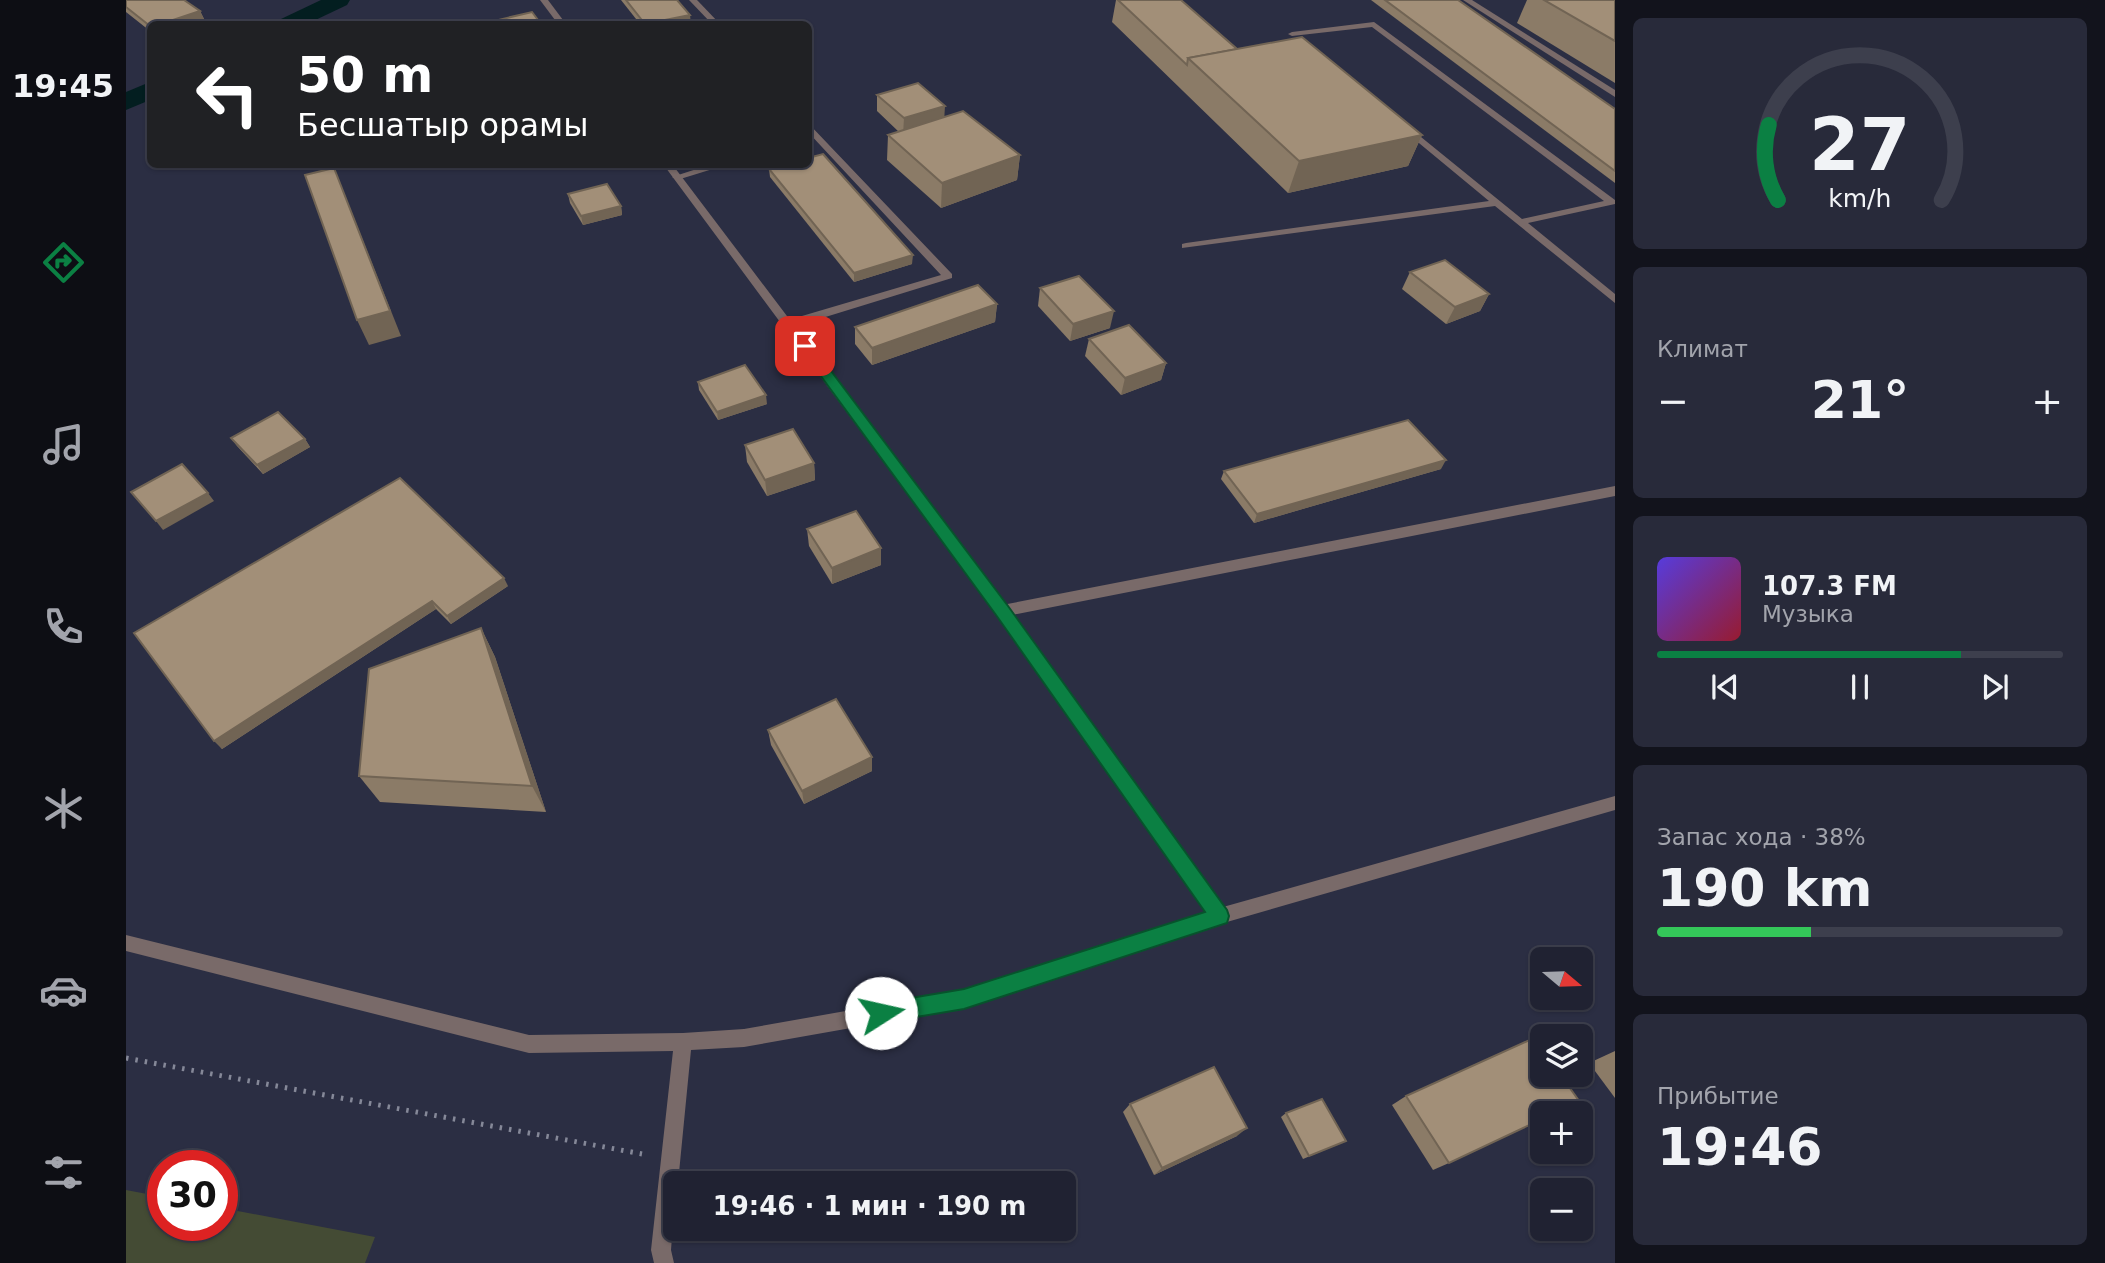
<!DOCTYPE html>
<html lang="ru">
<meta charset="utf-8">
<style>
:root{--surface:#202232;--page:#282a3a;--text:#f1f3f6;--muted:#a2a4ac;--line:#3d3f4d;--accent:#0b8043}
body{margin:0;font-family:"DejaVu Sans",sans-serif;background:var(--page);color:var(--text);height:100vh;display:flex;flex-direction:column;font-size:26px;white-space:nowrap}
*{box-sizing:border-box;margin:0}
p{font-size:23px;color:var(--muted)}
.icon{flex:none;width:38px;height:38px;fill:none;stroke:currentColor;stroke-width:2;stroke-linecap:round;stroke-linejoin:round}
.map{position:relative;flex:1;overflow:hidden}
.sheet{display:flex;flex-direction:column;gap:18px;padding:18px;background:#12131c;width:490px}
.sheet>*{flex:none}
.hud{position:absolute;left:21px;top:21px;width:665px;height:147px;border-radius:10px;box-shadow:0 2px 5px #0004,0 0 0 2px var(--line);background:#202124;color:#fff;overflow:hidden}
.needle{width:46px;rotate:109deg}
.tools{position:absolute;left:1404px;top:947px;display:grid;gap:14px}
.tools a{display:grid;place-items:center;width:63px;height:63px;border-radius:10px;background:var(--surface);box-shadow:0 2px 5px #0004,0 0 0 2px var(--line);font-size:35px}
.speed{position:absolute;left:21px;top:1150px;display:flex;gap:14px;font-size:35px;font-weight:700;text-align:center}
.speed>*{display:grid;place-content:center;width:91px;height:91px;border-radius:50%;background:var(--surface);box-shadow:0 2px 5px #0004,0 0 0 2px var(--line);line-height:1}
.speed .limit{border:10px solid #d22;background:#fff;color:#111}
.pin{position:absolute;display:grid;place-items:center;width:60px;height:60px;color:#fff;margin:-30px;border-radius:14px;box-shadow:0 4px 10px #0006}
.me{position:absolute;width:77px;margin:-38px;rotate:80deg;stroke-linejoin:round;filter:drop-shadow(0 0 5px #0008)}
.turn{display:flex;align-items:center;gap:24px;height:147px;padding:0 35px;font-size:32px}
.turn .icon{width:91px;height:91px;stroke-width:2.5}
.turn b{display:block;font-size:49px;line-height:60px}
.big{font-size:52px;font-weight:700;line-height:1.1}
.sheet .widget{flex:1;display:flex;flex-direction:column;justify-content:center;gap:10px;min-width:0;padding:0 24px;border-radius:10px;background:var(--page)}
.sheet .dial{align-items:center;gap:0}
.dial svg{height:182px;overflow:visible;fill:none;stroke:var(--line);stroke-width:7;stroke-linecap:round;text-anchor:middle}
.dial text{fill:var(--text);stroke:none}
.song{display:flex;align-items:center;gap:21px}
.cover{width:84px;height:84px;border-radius:10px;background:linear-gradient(135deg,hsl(250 70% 55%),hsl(350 70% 35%))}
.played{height:7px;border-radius:4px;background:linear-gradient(90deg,var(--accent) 75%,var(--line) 75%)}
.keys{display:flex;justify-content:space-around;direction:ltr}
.heat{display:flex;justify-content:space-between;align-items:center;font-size:38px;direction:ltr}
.charge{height:10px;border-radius:5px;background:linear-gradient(90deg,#34c759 38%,var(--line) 0)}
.trip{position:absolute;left:537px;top:1171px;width:413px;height:70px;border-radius:10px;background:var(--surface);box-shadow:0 2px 5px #0004,0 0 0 2px var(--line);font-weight:700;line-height:70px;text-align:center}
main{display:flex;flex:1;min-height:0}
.dock{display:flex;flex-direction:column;width:126px;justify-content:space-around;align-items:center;background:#0d0e14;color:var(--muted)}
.dock .icon{width:49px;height:49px}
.dock .on{color:var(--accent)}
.dock b{font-size:32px;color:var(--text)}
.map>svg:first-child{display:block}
</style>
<main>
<nav class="dock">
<b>19:45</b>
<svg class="icon on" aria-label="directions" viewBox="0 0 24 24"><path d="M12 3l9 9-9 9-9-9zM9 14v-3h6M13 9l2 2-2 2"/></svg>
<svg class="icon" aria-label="music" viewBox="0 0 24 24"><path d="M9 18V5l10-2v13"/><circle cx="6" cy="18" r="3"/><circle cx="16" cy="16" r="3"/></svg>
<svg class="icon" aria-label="phone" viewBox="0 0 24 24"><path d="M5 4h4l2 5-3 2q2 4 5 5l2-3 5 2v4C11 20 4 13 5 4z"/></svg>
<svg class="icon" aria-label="climate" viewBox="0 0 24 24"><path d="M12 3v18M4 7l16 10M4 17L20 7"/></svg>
<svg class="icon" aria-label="car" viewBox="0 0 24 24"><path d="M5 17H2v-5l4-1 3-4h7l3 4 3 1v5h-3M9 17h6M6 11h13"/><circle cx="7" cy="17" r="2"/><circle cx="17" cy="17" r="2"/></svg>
<svg class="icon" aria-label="filters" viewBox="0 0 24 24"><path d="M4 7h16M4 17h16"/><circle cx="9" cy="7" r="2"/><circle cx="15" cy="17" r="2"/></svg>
</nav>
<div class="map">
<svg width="1489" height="1263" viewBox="0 0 1489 1263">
<rect width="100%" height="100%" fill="#2b2e43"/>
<!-- green -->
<polygon fill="#444b34" points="0,1190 37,1197 37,1225 96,1225 96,1208 249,1237 239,1263 0,1263"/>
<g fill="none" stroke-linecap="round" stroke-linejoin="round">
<!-- canal -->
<g fill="#031e20" fill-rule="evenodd">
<polygon points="195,0 224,0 221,5 181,24 151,24 155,19"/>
<polygon points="24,82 24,100 0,110 0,92"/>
</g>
<!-- path -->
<polyline stroke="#858898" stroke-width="5" stroke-dasharray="2.5 7" stroke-linecap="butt" points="0,1058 516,1154"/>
<!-- lane -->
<g fill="#796a69" fill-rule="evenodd">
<polygon points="563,0 571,0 594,24 586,24"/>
<polygon points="1337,0 1346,0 1489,90 1489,97"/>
<polygon points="1248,22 1489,200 1489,204 1402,223 1489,294 1489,303 1369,206 1056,248 1056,244 1060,243 1363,201 1276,129 1276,125 1279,124 1396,219 1478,201 1246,27 1166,36 1162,34 1166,32"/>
<polygon points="682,123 826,274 826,278 667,327 659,327 659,321 815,275 682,132"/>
<polygon points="586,164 603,164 551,180 546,177"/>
<polygon points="1489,486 1489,496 876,617 871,615 869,611 871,607 876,605"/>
</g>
<!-- street -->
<g fill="#796a69" fill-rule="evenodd">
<polygon points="414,0 422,0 440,24 432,24"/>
<polygon points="537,164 546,164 881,607 1097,907 1489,796 1489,810 1094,924 838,1008 618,1047 565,1050 552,1183 550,1183 545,1250 548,1263 528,1263 525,1250 547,1051 403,1053 0,951 0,935 403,1035 557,1033 618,1029 838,990 1081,912 871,615"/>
</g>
</g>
<!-- wall -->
<g fill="#8b7b67">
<polygon points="0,0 74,11 78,19 24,24 24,31 0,12"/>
<polygon points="495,0 551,0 565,24 514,24"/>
<polygon points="990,0 1055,0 1111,49 1296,135 1282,166 1162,193 986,22"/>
<polygon points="1245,0 1332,0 1489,109 1489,183"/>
<polygon points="1401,0 1489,0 1489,83 1391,23"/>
<polygon points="751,95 819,117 894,155 891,180 815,208 761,160 762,135 773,132 751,111"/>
<polygon points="643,169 786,264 728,282 644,177"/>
<polygon points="442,194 495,206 496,215 457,225 444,203"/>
<polygon points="1284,272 1363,294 1354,311 1320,324 1276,289"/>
<polygon points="914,288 984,328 944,341 912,306"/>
<polygon points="871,304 869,322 746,365 729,344 729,327"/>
<polygon points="963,339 1040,363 1035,380 995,395 959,356"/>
<polygon points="572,382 641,404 592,420 573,390"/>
<polygon points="105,438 179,439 184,447 137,474 111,446"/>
<polygon points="619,445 688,463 689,480 641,496 621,462"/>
<polygon points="1315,469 1128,523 1095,479 1098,471"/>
<polygon points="681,529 755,548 755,565 706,584 683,546"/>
<polygon points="382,586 325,624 310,609 96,749 8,633"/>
<polygon points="355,628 369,657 420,812 254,802 233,776"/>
<polygon points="642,730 746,771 678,804 645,745"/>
<polygon points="1489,1051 1489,1098 1463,1063"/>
<polygon points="1280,1096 1323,1163 1307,1170 1266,1105"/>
<polygon points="1004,1104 1111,1136 1028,1175 997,1112"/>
<polygon points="1160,1113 1220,1141 1177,1159 1155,1117"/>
</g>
<!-- shaded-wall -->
<g fill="#716454">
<polygon points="74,11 78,19 63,24 35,24"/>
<polygon points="564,15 565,24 522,24"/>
<polygon points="819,106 818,123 777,135 778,118"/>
<polygon points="1296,135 1282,166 1162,193 1173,161"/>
<polygon points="894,155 891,180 815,208 816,183"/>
<polygon points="208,168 275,336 243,345 231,320"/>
<polygon points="495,206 496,215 457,225 455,216"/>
<polygon points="787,255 786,264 728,282 728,273"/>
<polygon points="1363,294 1354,311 1320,324 1329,307"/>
<polygon points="871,304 869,322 746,365 746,348"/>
<polygon points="988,311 984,328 944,341 947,324"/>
<polygon points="1040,363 1035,380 995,395 999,378"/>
<polygon points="640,395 641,404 592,420 591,412"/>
<polygon points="179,439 184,447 137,474 131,465"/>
<polygon points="1320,460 1315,469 1128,523 1131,514"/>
<polygon points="688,463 689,480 641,496 639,480"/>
<polygon points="82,493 88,501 37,530 30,521"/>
<polygon points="755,548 755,565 706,584 706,568"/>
<polygon points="378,578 382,586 325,624 321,616"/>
<polygon points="306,601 310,609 96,749 88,741"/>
<polygon points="355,628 369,657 420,812 406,786"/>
<polygon points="746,757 746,771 678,804 676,791"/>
<polygon points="1121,1128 1111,1136 1028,1175 1036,1168"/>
</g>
<!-- building -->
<g fill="#a28f78" stroke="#716454" stroke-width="2">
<polygon points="0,0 58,0 74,11 35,24 24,24 24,26 0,7"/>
<polygon points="500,0 551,0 564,15 519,24"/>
<polygon points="992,0 1055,0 1111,49 1062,58 1061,65"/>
<polygon points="1259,0 1332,0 1489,109 1489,171"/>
<polygon points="1418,0 1489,0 1489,41"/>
<polygon points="406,12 415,24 375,24 372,20"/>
<polygon points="1176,37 1296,135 1173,161 1062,58"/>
<polygon points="792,83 819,106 778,118 751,95"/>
<polygon points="837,111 894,155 816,183 762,135"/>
<polygon points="697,154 787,255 728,273 643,169 658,164 682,164 682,158"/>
<polygon points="208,168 264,311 231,320 179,175"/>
<polygon points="481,184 495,206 455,216 442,194"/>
<polygon points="1319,260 1363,294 1329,307 1284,272"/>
<polygon points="953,276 988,311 947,324 914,288"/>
<polygon points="852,285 871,304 746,348 729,327"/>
<polygon points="1003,325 1040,363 999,378 963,339"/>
<polygon points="619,365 640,395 591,412 572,382"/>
<polygon points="152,412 179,439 131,465 105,438"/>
<polygon points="1282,420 1320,460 1131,514 1098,471"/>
<polygon points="667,429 688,463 639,480 619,445"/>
<polygon points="56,464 82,493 30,521 5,492"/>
<polygon points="274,478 378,578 321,616 306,601 88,741 8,633"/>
<polygon points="730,511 755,548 706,568 681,529"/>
<polygon points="355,628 406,786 233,776 243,669"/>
<polygon points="710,699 746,757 676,791 642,730"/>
<polygon points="1408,1038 1416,1049 1416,1074 1434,1074 1453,1101 1429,1113 1416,1113 1416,1119 1323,1163 1280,1096"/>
<polygon points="1088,1067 1121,1128 1036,1168 1004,1104"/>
<polygon points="1196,1099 1220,1141 1183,1156 1160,1113"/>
</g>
<!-- route -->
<polygon fill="#0b8043" stroke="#07532c" stroke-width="2" points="679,342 684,343 882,606 1101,910 1103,916 1101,923 838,1009 755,1023 748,1021 745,1013 748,1006 755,1003 838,989 1079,912 870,615 675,349 675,343"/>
</svg>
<div class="tools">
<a><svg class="needle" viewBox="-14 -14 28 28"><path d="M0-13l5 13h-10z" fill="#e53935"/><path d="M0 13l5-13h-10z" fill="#a2a4ac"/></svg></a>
<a><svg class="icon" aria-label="layers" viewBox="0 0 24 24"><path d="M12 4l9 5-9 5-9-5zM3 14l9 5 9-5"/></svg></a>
<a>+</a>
<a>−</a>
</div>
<div class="speed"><div class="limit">30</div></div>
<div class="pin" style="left:679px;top:346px;background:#d93025"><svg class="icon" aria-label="arrive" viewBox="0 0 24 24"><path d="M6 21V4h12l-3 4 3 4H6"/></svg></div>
<svg class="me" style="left:755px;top:1013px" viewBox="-20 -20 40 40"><circle r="19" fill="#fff"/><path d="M0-13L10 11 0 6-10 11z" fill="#0b8043"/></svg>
<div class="trip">19:46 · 1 мин · 190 m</div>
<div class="hud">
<div class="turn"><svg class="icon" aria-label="left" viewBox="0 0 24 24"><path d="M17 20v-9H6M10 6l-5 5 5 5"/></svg><div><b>50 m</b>Бесшатыр орамы</div></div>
</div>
</div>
<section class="sheet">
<div class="widget dial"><svg viewBox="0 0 100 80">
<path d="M14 69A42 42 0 1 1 86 69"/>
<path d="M14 69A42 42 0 0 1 10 36" stroke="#0b8043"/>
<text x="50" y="56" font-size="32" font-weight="700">27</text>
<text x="50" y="72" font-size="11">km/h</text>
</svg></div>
<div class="widget"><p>Климат</p>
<div class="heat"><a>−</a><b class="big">21°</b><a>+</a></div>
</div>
<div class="widget">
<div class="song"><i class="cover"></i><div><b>107.3 FM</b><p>Музыка</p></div></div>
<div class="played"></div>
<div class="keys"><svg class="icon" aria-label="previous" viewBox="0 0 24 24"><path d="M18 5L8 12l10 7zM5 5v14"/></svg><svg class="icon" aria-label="pause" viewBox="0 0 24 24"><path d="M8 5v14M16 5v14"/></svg><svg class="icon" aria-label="next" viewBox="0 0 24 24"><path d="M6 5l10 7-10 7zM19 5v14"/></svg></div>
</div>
<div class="widget"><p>Запас хода · 38%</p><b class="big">190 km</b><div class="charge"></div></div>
<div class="widget"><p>Прибытие</p><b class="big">19:46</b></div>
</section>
</main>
